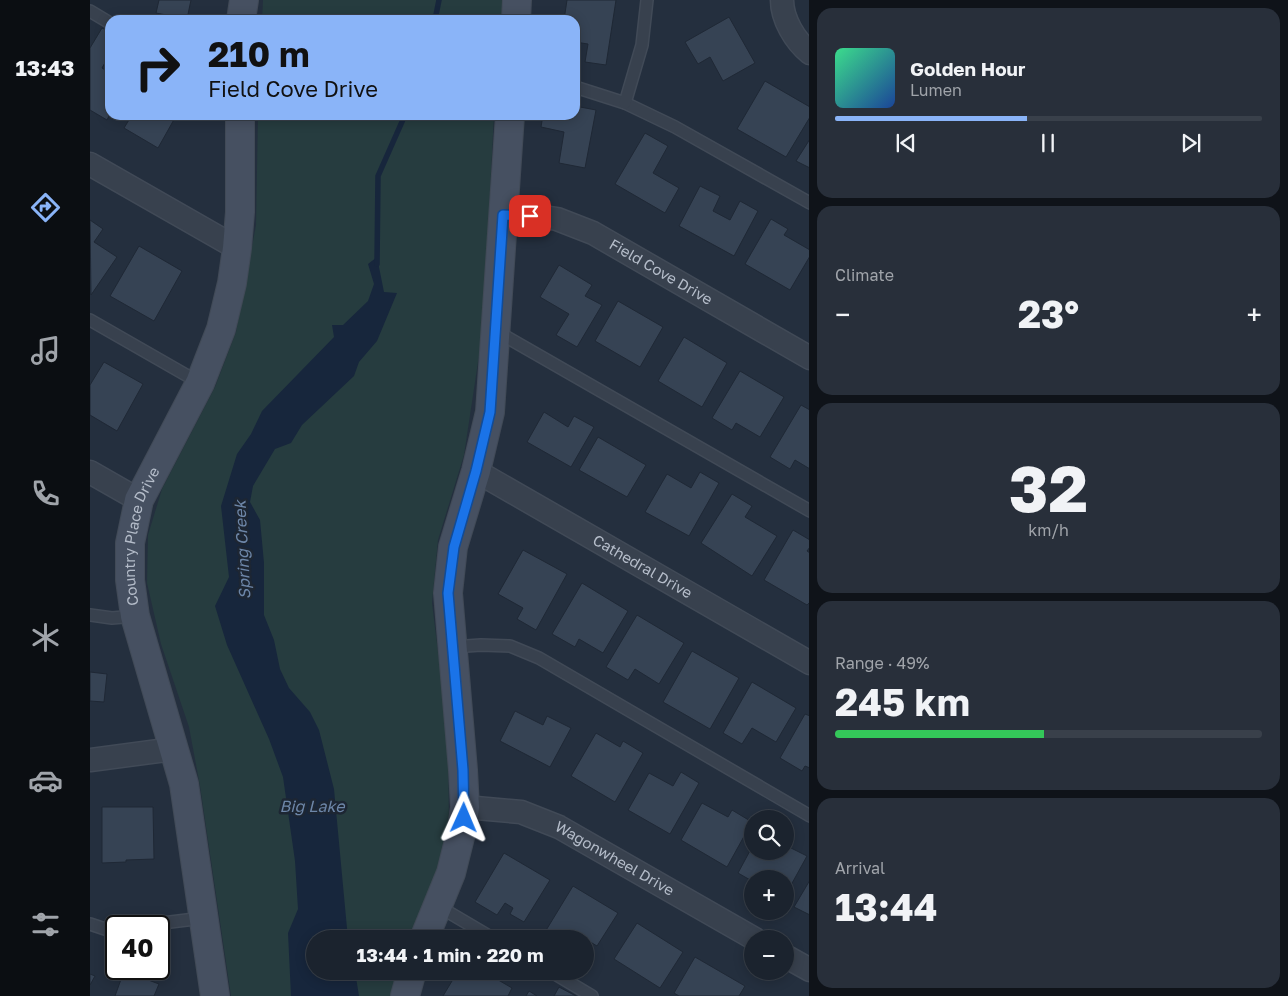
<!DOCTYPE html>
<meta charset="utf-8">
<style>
:root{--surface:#1b232e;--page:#282f3a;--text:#f1f3f6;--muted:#a0a4aa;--line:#39404a;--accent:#8ab4f8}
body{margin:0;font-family:"Golos Text",sans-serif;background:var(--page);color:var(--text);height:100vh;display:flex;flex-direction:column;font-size:19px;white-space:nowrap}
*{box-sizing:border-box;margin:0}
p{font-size:16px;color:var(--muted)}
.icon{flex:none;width:28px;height:28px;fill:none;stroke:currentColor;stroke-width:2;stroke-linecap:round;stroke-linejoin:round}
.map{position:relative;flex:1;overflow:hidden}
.side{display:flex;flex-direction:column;gap:8px;padding:8px;background:#0f1319;width:479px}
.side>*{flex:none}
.top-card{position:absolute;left:15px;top:15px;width:475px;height:105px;border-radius:15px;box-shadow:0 2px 12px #0003,0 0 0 1px var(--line);background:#8ab4f8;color:#111;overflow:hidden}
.buttons{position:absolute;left:654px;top:810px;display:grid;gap:10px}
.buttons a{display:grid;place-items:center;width:50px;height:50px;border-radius:50%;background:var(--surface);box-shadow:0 2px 12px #0003,0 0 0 1px var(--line);font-size:25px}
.speed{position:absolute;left:15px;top:915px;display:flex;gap:10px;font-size:25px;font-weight:700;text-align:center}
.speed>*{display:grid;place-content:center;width:65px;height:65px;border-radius:50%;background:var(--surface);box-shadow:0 2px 12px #0003,0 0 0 1px var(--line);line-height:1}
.speed .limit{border:2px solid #111;border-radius:8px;background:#fff;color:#111}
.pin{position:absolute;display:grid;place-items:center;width:42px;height:42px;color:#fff;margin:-21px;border-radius:10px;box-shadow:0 2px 8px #0006}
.me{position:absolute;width:55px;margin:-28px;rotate:1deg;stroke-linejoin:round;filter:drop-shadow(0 0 4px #0008)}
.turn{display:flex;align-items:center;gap:18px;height:105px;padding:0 20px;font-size:22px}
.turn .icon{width:65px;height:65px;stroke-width:2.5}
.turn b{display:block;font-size:35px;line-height:42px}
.big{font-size:38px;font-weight:700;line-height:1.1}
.side .tile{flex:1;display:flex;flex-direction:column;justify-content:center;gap:8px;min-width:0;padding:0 18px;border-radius:15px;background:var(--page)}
.side .dial{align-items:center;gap:0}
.dial b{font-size:65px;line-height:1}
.song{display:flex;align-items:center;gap:15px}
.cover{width:60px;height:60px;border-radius:8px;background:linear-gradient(135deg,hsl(150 70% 55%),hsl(220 70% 35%))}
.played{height:5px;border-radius:2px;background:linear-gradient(90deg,var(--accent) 45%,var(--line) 45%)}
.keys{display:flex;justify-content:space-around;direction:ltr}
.heat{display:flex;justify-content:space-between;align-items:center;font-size:28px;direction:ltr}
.charge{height:8px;border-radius:4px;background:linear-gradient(90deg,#34c759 49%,var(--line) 0)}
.trip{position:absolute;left:216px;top:930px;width:288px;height:50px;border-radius:25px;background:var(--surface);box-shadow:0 2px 12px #0003,0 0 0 1px var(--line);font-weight:700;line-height:50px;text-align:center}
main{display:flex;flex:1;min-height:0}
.menu{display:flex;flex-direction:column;width:90px;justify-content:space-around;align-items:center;background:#0b0e12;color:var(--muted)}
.menu .icon{width:35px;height:35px}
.menu .on{color:var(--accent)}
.menu b{font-size:22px;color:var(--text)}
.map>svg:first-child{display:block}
</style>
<main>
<nav class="menu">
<b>13:43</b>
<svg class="icon on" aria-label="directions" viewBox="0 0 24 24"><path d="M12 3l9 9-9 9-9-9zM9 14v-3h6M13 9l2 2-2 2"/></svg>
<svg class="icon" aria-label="music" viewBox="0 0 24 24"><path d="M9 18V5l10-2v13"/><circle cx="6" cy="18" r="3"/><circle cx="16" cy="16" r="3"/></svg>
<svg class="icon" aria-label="phone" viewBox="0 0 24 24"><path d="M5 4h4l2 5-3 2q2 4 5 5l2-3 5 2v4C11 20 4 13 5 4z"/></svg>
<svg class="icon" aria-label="climate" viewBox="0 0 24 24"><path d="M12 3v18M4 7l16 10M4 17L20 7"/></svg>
<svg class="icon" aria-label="car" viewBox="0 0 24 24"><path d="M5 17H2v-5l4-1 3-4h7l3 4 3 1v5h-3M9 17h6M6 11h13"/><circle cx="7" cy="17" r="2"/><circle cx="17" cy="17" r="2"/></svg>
<svg class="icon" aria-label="filters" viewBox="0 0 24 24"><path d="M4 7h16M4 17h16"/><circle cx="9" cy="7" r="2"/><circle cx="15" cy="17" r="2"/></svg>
</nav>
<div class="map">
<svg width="720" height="996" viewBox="0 0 720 996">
<rect width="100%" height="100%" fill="#242f3e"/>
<!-- green -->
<g fill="#263c3f">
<polygon points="173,0 413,0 411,20 172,20"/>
<polygon points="168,115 404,115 393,329 374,455 348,540 342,603 358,733 359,830 346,886 320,939 225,939 225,971 310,971 303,996 141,996 110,786 99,727 71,644 57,583 58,535 72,489 125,387 146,332 166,225"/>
</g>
<!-- water -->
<polygon fill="#17263c" points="287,257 294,292 307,293 287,341 269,362 264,376 212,425 201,443 185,449 163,486 160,502 170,520 174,563 174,615 184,640 190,669 199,688 220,712 229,730 244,789 258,939 225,939 225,971 265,971 269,996 201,996 198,933 208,909 205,861 193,777 179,739 137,645 125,606 139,577 131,506 147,454 161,434 172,411 244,337 242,325 253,325 278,301 284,284 278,264"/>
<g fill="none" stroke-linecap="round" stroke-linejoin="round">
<!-- stream -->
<g stroke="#17263c" stroke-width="5.5">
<polyline points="345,20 349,0"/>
<polyline points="287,264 288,176 315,115"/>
</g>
</g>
<!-- building -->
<g fill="#364354" stroke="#1f2835">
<polygon points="69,0 101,0 97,19 66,13"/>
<polygon points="477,0 526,0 516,65 495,62 498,44 485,42 485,20 474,20"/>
<polygon points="639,17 665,63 633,81 620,57 608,64 595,42"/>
<polygon points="12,28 20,32 20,54 12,68 20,73 20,114 17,120 0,110 0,48"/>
<polygon points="675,81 720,107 720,117 696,157 647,129"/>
<polygon points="485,106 506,110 495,168 469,163 474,132 451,127 453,115 485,115"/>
<polygon points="42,115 84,115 86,116 68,148 34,128"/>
<polygon points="555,133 578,146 563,173 589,188 575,213 525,184"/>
<polygon points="720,139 720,168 706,161"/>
<polygon points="610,186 630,196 623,211 640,220 650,201 668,211 644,256 589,226"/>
<polygon points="681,219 698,229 694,235 720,250 720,256 700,290 655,264"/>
<polygon points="0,220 13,229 4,242 27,257 1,295"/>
<polygon points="49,246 92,271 64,321 20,296"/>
<polygon points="469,265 502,285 495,296 512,305 487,347 466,335 479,314 450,297"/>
<polygon points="528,301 573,327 550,367 505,341"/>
<polygon points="594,337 637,363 612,407 568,381"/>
<polygon points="14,362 53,384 27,431 0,415 0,385"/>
<polygon points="650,371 694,397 670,437 646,423 642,430 622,418"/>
<polygon points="711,405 720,410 720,469 705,460 700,469 680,457"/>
<polygon points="454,412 478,427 484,416 504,427 481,467 437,442"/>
<polygon points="508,437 556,465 537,497 489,470"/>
<polygon points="610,472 629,483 599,536 555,512 577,474 601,488"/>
<polygon points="642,494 662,506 655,517 687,536 662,576 611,543"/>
<polygon points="703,530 720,540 720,547 717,551 720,553 720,602 717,605 674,580"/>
<polygon points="433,550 477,574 446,630 427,619 433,608 408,594"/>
<polygon points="492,583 538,611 513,653 489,639 485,647 462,634"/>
<polygon points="547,615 594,643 569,684 545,669 538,680 516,667"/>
<polygon points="602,651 649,678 620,729 573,702"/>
<polygon points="0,672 17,674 14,702 0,701"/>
<polygon points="662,682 706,708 686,742 662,728 652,744 633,733"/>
<polygon points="425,711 453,725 457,716 481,728 460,767 410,741"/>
<polygon points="715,714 720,716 720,768 715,766 712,771 690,758"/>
<polygon points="506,733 530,747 533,741 553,753 525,802 481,776"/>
<polygon points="591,772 609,783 580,834 538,810 559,773 583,786"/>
<polygon points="612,803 638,817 642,810 662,822 637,867 591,840"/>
<polygon points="12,807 63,807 64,859 36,860 36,862 12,863"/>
<polygon points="695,845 717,856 695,896 695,879 662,879 662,881 648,873 662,847 662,851 695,851"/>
<polygon points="414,853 460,880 434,922 420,914 423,908 415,903 407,915 385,902"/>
<polygon points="720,880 720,915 704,907"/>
<polygon points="483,886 528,913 507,946 482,931 478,939 466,939 455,932"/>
<polygon points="547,923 593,952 570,988 524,959"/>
<polygon points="605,957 655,986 649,996 589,996 584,993"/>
<polygon points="34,971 69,984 64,996 25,996"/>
<polygon points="368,971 393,971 422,988 418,996 353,996"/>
<polygon points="0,974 5,976 0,985"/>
<polygon points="469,987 486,996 464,996"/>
<polygon points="439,991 447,996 436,996"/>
</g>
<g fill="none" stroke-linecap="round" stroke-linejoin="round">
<defs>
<g id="lane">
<polyline points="0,11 20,23"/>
<polyline points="485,87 535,103 585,127 720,203"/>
<polyline points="535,103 552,45 557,0"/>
<polyline points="0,320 110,383"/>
<polyline points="406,331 720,511"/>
<polyline points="0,615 22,618 45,616"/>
<polyline points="362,647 391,645 420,646 449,658 720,816"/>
<polyline points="348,906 404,939"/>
<polyline points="0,924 18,930 26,929"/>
<polyline points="48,926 113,918"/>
<polyline points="460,971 502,996"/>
</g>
<g id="street">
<path d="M692 0C692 19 705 41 720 53"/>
<polyline points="0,164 147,248"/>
<path id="s1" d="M413 215 454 217 467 219 503 233 720 358"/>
<path id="s2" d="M386 471 720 663"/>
<polyline points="0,472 49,500"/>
<polyline points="0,760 84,749"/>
<path id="s3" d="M375 807 431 812 469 827 665 939"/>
<polyline points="695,956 720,970"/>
</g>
<g id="secondary">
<polyline points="151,20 154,0"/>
<polyline points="426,20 427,0"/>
<polyline points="334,939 361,873 372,829 375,807 373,770 358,593 363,547 386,471 400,412 420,115"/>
<path id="s4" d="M125 996 94 784 45 616 40 580V543L49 500 110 383 131 329 142 283 147 248 150 212V115"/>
<polyline points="315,996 322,971"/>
</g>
</defs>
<!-- lane casing -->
<use href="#lane" stroke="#414a57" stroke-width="14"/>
<!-- street casing -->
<use href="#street" stroke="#414a57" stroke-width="25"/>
<!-- secondary casing -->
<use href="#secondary" stroke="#414a57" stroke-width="30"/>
<!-- lane -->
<use href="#lane" stroke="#38414e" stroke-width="11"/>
<!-- street -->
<use href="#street" stroke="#38414e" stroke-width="22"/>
<!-- secondary -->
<use href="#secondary" stroke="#465061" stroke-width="28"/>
</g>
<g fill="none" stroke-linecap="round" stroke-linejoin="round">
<defs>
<polyline id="route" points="374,818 373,770 358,593 364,547 386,471 400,412 413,215 440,216"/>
</defs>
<!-- route casing -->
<use href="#route" stroke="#114b97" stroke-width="12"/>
<!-- route -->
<use href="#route" stroke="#1a73e8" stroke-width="9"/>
</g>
<g text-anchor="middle" stroke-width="5" stroke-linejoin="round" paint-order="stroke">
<!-- street labels -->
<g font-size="15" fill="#b4bcc9" stroke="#1d2633">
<text dy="5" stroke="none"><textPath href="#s1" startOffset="171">Field Cove Drive</textPath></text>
<text dy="5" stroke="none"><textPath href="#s4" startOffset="471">Country Place Drive</textPath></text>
<text dy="5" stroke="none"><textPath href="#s2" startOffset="192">Cathedral Drive</textPath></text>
<text dy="5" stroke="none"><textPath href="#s3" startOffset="161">Wagonwheel Drive</textPath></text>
</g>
<!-- water labels -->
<g font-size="16" font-style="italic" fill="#6d86a8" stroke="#1d2633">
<text transform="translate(152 550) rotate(-93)" y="6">Spring Creek</text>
<text x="222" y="812">Big Lake</text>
</g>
</g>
</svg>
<div class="buttons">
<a><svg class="icon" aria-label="search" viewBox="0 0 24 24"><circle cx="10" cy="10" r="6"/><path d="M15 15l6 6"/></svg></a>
<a>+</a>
<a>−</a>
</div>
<div class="speed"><div class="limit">40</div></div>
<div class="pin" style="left:440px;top:216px;background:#d93025"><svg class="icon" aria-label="arrive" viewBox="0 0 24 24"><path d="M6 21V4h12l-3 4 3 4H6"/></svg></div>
<svg class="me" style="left:374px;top:818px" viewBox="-20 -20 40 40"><path d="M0-17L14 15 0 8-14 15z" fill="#1a73e8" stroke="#fff" stroke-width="4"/></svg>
<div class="trip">13:44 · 1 min · 220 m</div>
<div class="top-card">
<div class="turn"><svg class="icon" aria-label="right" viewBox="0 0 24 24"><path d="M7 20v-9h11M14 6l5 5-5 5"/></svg><div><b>210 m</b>Field Cove Drive</div></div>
</div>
</div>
<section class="side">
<div class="tile">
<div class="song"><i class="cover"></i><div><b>Golden Hour</b><p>Lumen</p></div></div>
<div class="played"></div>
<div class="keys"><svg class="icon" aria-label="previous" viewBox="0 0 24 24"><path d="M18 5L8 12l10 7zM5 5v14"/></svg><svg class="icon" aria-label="pause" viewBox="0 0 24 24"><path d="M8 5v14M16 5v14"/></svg><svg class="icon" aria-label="next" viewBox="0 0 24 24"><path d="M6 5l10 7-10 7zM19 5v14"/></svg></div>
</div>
<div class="tile"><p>Climate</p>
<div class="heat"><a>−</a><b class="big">23°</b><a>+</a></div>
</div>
<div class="tile dial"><b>32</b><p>km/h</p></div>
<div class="tile"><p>Range · 49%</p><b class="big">245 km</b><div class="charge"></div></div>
<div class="tile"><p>Arrival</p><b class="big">13:44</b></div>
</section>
</main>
